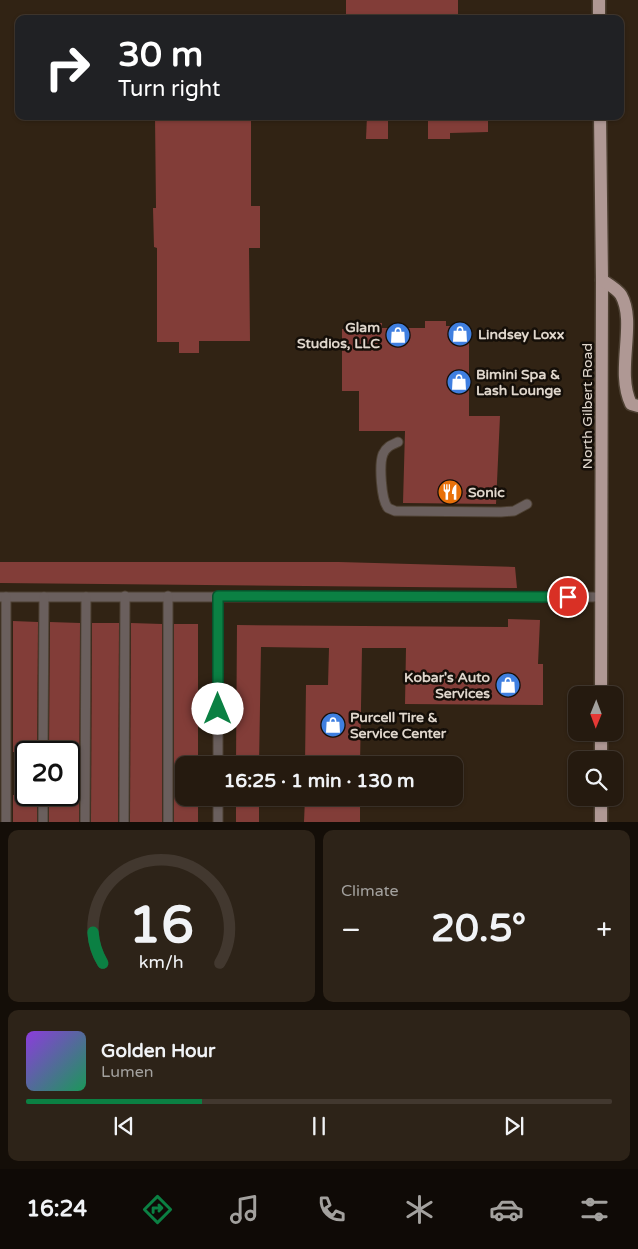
<!DOCTYPE html>
<meta charset="utf-8">
<style>
:root{--surface:#251a0f;--page:#2d2318;--text:#f1f3f6;--muted:#a3a19e;--line:#42382f;--accent:#0b8043}
body{margin:0;font-family:"Varela Round",sans-serif;background:var(--page);color:var(--text);height:100vh;display:flex;flex-direction:column;font-size:19px;white-space:nowrap}
*{box-sizing:border-box;margin:0}
p{font-size:16px;color:var(--muted)}
.icon{flex:none;width:28px;height:28px;fill:none;stroke:currentColor;stroke-width:2;stroke-linecap:round;stroke-linejoin:round}
.map{position:relative;height:822px;overflow:hidden}
.side{display:flex;flex-direction:column;gap:8px;padding:8px;background:#140e08;flex:1}
.side>*{flex:none}
.guide{position:absolute;left:15px;top:15px;width:609px;height:105px;border-radius:10px;box-shadow:0 1px 4px #0004,0 0 0 1px var(--line);background:#202124;color:#fff;overflow:hidden}
.needle{width:32px;rotate:181deg}
.buttons{position:absolute;left:568px;top:686px;display:grid;gap:10px}
.buttons a{display:grid;place-items:center;width:55px;height:55px;border-radius:10px;background:var(--surface);box-shadow:0 1px 4px #0004,0 0 0 1px var(--line);font-size:25px}
.speed{position:absolute;left:15px;top:741px;display:flex;gap:10px;font-size:25px;font-weight:700;text-align:center}
.speed>*{display:grid;place-content:center;width:65px;height:65px;border-radius:50%;background:var(--surface);box-shadow:0 1px 4px #0004,0 0 0 1px var(--line);line-height:1}
.speed .limit{border:2px solid #111;border-radius:8px;background:#fff;color:#111}
.pin{position:absolute;display:grid;place-items:center;width:42px;height:42px;color:#fff;margin:-21px;border:2px solid #fff;border-radius:50%;box-shadow:0 1px 5px #0007}
.me{position:absolute;width:55px;margin:-28px;rotate:0deg;stroke-linejoin:round;filter:drop-shadow(0 0 4px #0008)}
.turn{display:flex;align-items:center;gap:18px;height:105px;padding:0 20px;font-size:22px}
.turn .icon{width:65px;height:65px;stroke-width:2.5}
.turn b{display:block;font-size:35px;line-height:42px}
.big{font-size:38px;font-weight:700;line-height:1.1}
.side .card{flex:1;display:flex;flex-direction:column;justify-content:center;gap:8px;min-width:0;padding:0 18px;border-radius:10px;background:var(--page)}
.side .dial{align-items:center;gap:0}
.dial svg{height:130px;overflow:visible;fill:none;stroke:var(--line);stroke-width:7;stroke-linecap:round;text-anchor:middle}
.dial text{fill:var(--text);stroke:none}
.song{display:flex;align-items:center;gap:15px}
.cover{width:60px;height:60px;border-radius:8px;background:linear-gradient(135deg,hsl(270 70% 55%),hsl(150 70% 35%))}
.played{height:5px;border-radius:2px;background:linear-gradient(90deg,var(--accent) 30%,var(--line) 30%)}
.keys{display:flex;justify-content:space-around;direction:ltr}
.heat{display:flex;justify-content:space-between;align-items:center;font-size:28px;direction:ltr}
.side .tiles{flex:1;display:grid;gap:8px;grid-template-columns:1fr 1fr}
.card:last-child{grid-column:span 2}
.trip{position:absolute;left:175px;top:756px;width:288px;height:50px;border-radius:10px;background:var(--surface);box-shadow:0 1px 4px #0004,0 0 0 1px var(--line);font-weight:700;line-height:50px;text-align:center}
.menu{display:flex;height:80px;justify-content:space-around;align-items:center;background:#0f0a06;color:var(--muted)}
.menu .icon{width:35px;height:35px}
.menu .current{color:var(--accent)}
.menu b{font-size:22px;color:var(--text)}
.map>svg:first-child{display:block}
</style>
<div class="map">
<svg width="638" height="822" viewBox="0 0 638 822">
<rect width="100%" height="100%" fill="#312314"/>
<!-- building -->
<g fill="#823d38">
<rect x="346" y="0" width="112" height="19"/>
<polygon points="155,116 251,116 251,206 260,206 260,248 249,248 250,341 199,341 199,353 179,353 179,342 157,342 157,248 154,247 153,208 156,208"/>
<polygon points="367,116 388,116 388,139 366,139"/>
<polygon points="428,116 488,116 488,132 450,133 450,139 428,139"/>
<polygon points="425,321 446,321 446,326 469,326 469,416 500,416 496,504 403,503 405,431 359,431 359,391 342,391 342,329 364,329 364,323 382,323 382,328 425,328"/>
<polygon points="0,562 339,562 515,567 517,588 0,583"/>
<polygon points="508,619 540,620 538,664 543,664 543,705 405,704 406,648 362,648 360,765 305,765 306,685 328,685 329,648 261,647 259,765 236,765 237,625 508,627"/>
<polygon points="13,621 38,622 37,752 13,752"/>
<polygon points="50,622 80,623 79,822 49,822 49,795 69,795 69,752 49,752"/>
<polygon points="92,623 119,623 118,822 91,822"/>
<polygon points="131,623 162,624 162,822 130,822"/>
<polygon points="174,624 198,624 198,765 184,765 184,798 198,798 198,822 174,822"/>
<rect x="13" y="795" width="24" height="27"/>
<rect x="236" y="798" width="23" height="24"/>
<polygon points="305,798 360,798 360,822 304,822"/>
</g>
<g fill="none" stroke-linecap="round" stroke-linejoin="round">
<defs>
<g id="lane">
<path d="M398 442C391 445 386 447 383 454 379 464 381 500 388 508L395 511 501 512 514 511 527 504"/>
<polyline points="0,597 601,597"/>
<polyline points="6,597 6,822"/>
<polyline points="43,752 44,597"/>
<polyline points="218,765 218,596"/>
<polyline points="43,822 43,795"/>
<polyline points="85,822 86,597"/>
<polyline points="124,822 125,596"/>
<polyline points="168,822 168,596"/>
<polyline points="218,822 218,798"/>
</g>
<g id="primary">
<polyline points="599,0 599,19"/>
<polyline points="600,116 602,280 601,695"/>
<path d="M602 280C608 284 617 289 621 295 637 323 615 371 631 404L638 406"/>
<polyline points="601,760 601,732"/>
<polyline points="601,798 601,822"/>
</g>
</defs>
<!-- lane casing -->
<use href="#lane" stroke="#4d4032" stroke-width="11"/>
<!-- primary casing -->
<use href="#primary" stroke="#4d4032" stroke-width="15"/>
<!-- lane -->
<use href="#lane" stroke="#6a5f5d" stroke-width="9"/>
<!-- primary -->
<use href="#primary" stroke="#af9894" stroke-width="12"/>
</g>
<g fill="none" stroke-linecap="round" stroke-linejoin="round">
<defs>
<polyline id="route" points="218,709 218,596 568,597"/>
</defs>
<!-- route casing -->
<use href="#route" stroke="#07532c" stroke-width="12"/>
<!-- route -->
<use href="#route" stroke="#0b8043" stroke-width="9"/>
</g>
<!-- icons -->
<defs>
<symbol id="shop-disc" viewBox="-11 -11 22 22"><circle r="9.5" fill="#3f7fe0" stroke="#140e08"/><path d="M-5-2.5h2.3a2.7 3.5 0 0 1 5.4 0H5L5.5 6h-11ZM-1.5-2.5h3a1.5 2.3 0 0 0-3 0Z" fill="#fff"/></symbol>
<symbol id="restaurant-disc" viewBox="-11 -11 22 22"><circle r="9.5" fill="#e8710a" stroke="#140e08"/><path d="M-5-6h1v4h1v-4h1v4h1v-4h1v5L-1.5 .5V6h-2V.5L-5-1ZM5-6V6H3V1.5H1.5Q1.5-4 5-6Z" fill="#fff"/></symbol>
</defs>
<g fill-rule="evenodd">
<use href="#shop-disc" x="446" y="320" width="28" height="28"/>
<use href="#shop-disc" x="384" y="321" width="28" height="28"/>
<use href="#shop-disc" x="445" y="368" width="28" height="28"/>
<use href="#restaurant-disc" x="436" y="478" width="28" height="28"/>
<use href="#shop-disc" x="494" y="671" width="28" height="28"/>
<use href="#shop-disc" x="319" y="711" width="28" height="28"/>
</g>
<g text-anchor="middle" stroke-width="5" stroke-linejoin="round" paint-order="stroke">
<!-- poi labels -->
<g font-size="14" font-weight="bold" fill="#e0d7cd" stroke="#140e08" text-anchor="start">
<text x="380" y="332" text-anchor="end">Glam<tspan x="380" dy="16">Studios, LLC</tspan></text>
<text x="478" y="339">Lindsey Loxx</text>
<text x="476" y="379">Bimini Spa &amp;<tspan x="476" dy="16">Lash Lounge</tspan></text>
<text x="468" y="497">Sonic</text>
<text x="490" y="682" text-anchor="end">Kobar's Auto<tspan x="490" dy="16">Services</tspan></text>
<text x="350" y="722">Purcell Tire &amp;<tspan x="350" dy="16">Service Center</tspan></text>
</g>
<!-- street labels -->
<g font-size="14" fill="#e0d7cd" stroke="#140e08">
<text transform="translate(587 406) rotate(-90)" y="5">North Gilbert Road</text>
</g>
</g>
</svg>
<div class="buttons">
<a><svg class="needle" viewBox="-14 -14 28 28"><path d="M0-13l5 13h-10z" fill="#e53935"/><path d="M0 13l5-13h-10z" fill="#a3a19e"/></svg></a>
<a><svg class="icon" aria-label="search" viewBox="0 0 24 24"><circle cx="10" cy="10" r="6"/><path d="M15 15l6 6"/></svg></a>
</div>
<div class="speed"><div class="limit">20</div></div>
<div class="pin" style="left:568px;top:597px;background:#d93025"><svg class="icon" aria-label="arrive" viewBox="0 0 24 24"><path d="M6 21V4h12l-3 4 3 4H6"/></svg></div>
<svg class="me" style="left:218px;top:709px" viewBox="-20 -20 40 40"><circle r="19" fill="#fff"/><path d="M0-13L10 11 0 6-10 11z" fill="#0b8043"/></svg>
<div class="trip">16:25 · 1 min · 130 m</div>
<div class="guide">
<div class="turn"><svg class="icon" aria-label="right" viewBox="0 0 24 24"><path d="M7 20v-9h11M14 6l5 5-5 5"/></svg><div><b>30 m</b>Turn right</div></div>
</div>
</div>
<section class="side">
<div class="tiles">
<div class="card dial"><svg viewBox="0 0 100 80">
<path d="M14 69A42 42 0 1 1 86 69"/>
<path d="M14 69A42 42 0 0 1 8 50" stroke="#0b8043"/>
<text x="50" y="56" font-size="32" font-weight="700">16</text>
<text x="50" y="72" font-size="11">km/h</text>
</svg></div>
<div class="card"><p>Climate</p>
<div class="heat"><a>−</a><b class="big">20.5°</b><a>+</a></div>
</div>
<div class="card">
<div class="song"><i class="cover"></i><div><b>Golden Hour</b><p>Lumen</p></div></div>
<div class="played"></div>
<div class="keys"><svg class="icon" aria-label="previous" viewBox="0 0 24 24"><path d="M18 5L8 12l10 7zM5 5v14"/></svg><svg class="icon" aria-label="pause" viewBox="0 0 24 24"><path d="M8 5v14M16 5v14"/></svg><svg class="icon" aria-label="next" viewBox="0 0 24 24"><path d="M6 5l10 7-10 7zM19 5v14"/></svg></div>
</div>
</div>
</section>
<nav class="menu">
<b>16:24</b>
<svg class="icon current" aria-label="directions" viewBox="0 0 24 24"><path d="M12 3l9 9-9 9-9-9zM9 14v-3h6M13 9l2 2-2 2"/></svg>
<svg class="icon" aria-label="music" viewBox="0 0 24 24"><path d="M9 18V5l10-2v13"/><circle cx="6" cy="18" r="3"/><circle cx="16" cy="16" r="3"/></svg>
<svg class="icon" aria-label="phone" viewBox="0 0 24 24"><path d="M5 4h4l2 5-3 2q2 4 5 5l2-3 5 2v4C11 20 4 13 5 4z"/></svg>
<svg class="icon" aria-label="climate" viewBox="0 0 24 24"><path d="M12 3v18M4 7l16 10M4 17L20 7"/></svg>
<svg class="icon" aria-label="car" viewBox="0 0 24 24"><path d="M5 17H2v-5l4-1 3-4h7l3 4 3 1v5h-3M9 17h6M6 11h13"/><circle cx="7" cy="17" r="2"/><circle cx="17" cy="17" r="2"/></svg>
<svg class="icon" aria-label="filters" viewBox="0 0 24 24"><path d="M4 7h16M4 17h16"/><circle cx="9" cy="7" r="2"/><circle cx="15" cy="17" r="2"/></svg>
</nav>
